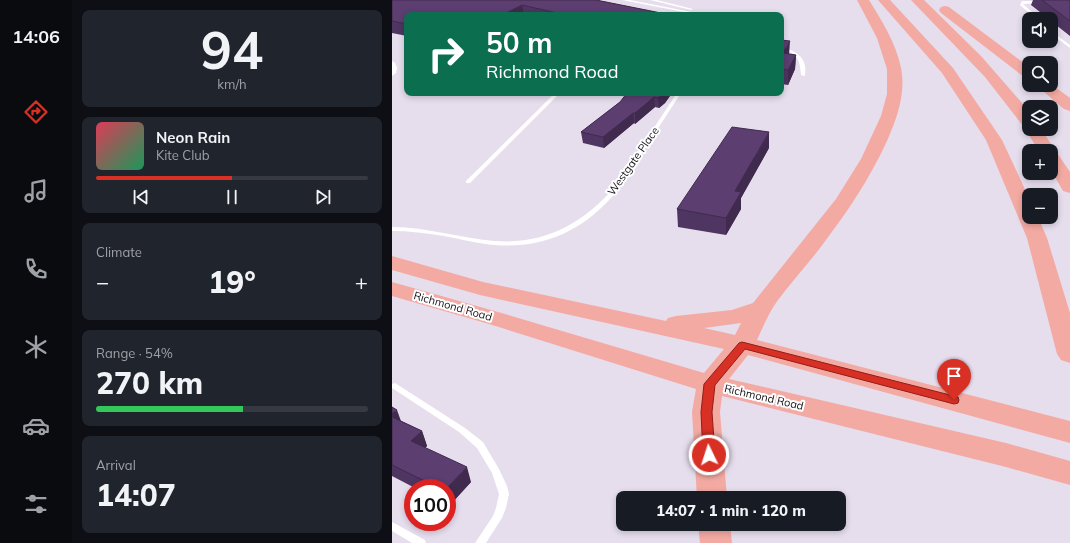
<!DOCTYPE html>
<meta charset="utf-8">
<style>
:root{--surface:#171b24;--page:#20242c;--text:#f1f3f6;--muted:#9ea1a6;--line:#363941;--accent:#d93025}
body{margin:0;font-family:Mulish,sans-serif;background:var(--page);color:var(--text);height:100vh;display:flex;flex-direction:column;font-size:15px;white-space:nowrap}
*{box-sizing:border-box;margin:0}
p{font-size:13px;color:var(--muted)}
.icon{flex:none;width:22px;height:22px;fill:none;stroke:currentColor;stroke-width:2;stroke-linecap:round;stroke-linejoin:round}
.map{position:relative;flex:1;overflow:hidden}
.sheet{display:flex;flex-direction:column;gap:10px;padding:10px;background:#0d0f14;width:320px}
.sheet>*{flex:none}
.guide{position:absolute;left:12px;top:12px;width:380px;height:84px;border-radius:8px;box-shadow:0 2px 6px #0003;background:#0b6e4f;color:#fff;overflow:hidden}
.tools{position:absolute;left:630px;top:12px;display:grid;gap:8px}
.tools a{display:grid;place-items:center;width:36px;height:36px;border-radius:8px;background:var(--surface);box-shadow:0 2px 6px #0003;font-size:20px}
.speed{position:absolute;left:12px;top:479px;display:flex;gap:8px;font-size:20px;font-weight:700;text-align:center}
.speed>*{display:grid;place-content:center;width:52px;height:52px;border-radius:50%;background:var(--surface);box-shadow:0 2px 6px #0003;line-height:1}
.speed .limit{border:6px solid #d22;background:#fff;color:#111}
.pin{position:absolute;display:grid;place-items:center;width:34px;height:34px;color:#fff;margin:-41px -17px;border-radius:50% 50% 50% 0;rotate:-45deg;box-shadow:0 0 4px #0007}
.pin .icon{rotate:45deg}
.me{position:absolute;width:44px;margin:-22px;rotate:356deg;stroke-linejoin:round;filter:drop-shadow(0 0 3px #0008)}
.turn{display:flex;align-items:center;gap:14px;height:84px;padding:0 16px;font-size:18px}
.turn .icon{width:52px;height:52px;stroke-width:2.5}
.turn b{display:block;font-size:28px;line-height:34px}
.big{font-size:30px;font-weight:800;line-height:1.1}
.sheet .card{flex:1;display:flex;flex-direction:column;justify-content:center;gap:6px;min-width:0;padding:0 14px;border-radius:8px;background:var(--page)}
.sheet .dial{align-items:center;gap:0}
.dial b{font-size:52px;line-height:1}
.song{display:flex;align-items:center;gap:12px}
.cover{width:48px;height:48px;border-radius:6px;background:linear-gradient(135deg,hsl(350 70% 55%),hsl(150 70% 35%))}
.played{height:4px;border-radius:2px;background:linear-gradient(90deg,var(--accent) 50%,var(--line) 50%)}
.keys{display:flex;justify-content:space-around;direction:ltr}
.heat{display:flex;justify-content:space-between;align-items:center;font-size:22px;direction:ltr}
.charge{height:6px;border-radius:3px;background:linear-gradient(90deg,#34c759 54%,var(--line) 0)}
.trip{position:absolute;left:224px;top:491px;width:230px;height:40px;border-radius:8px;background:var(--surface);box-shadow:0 2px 6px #0003;font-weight:800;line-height:40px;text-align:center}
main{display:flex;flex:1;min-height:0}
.dock{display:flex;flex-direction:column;width:72px;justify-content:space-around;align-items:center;background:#090b0e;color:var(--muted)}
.dock .icon{width:28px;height:28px}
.dock .active{color:var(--accent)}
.dock b{font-size:18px;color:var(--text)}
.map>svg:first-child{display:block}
</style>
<main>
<nav class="dock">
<b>14:06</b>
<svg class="icon active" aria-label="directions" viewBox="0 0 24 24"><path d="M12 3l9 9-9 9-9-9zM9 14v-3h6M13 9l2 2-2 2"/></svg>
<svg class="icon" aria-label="music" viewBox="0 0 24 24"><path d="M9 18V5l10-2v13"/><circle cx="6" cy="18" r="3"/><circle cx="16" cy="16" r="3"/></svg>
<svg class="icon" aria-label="phone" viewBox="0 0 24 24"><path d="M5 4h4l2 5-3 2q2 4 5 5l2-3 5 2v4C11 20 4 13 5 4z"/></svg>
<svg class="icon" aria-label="climate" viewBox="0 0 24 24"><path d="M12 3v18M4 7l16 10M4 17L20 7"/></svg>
<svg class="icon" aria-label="car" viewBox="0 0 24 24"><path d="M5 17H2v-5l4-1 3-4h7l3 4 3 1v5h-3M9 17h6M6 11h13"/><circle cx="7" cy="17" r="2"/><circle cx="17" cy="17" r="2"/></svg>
<svg class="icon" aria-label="filters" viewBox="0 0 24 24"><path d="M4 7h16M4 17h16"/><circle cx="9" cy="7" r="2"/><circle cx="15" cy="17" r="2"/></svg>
</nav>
<section class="sheet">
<div class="card dial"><b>94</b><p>km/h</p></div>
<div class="card">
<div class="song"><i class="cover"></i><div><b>Neon Rain</b><p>Kite Club</p></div></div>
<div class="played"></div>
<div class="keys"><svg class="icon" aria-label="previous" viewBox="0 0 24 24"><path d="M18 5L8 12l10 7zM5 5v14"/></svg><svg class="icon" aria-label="pause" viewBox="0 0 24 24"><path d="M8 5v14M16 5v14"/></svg><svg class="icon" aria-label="next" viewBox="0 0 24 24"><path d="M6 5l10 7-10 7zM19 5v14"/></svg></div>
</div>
<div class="card"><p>Climate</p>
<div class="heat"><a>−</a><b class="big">19°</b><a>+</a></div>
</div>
<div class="card"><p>Range · 54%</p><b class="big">270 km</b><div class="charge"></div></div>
<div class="card"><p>Arrival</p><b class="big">14:07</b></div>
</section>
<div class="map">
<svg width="678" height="543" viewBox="0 0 678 543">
<rect width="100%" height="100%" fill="#e6dded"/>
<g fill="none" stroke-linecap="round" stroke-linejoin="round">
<!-- lane -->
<g fill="#fff" fill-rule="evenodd">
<polygon points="230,0 238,0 310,14 307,15"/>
<polygon points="258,0 265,0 301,9 299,10"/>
<polygon points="630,1 651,1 651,3 650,3 631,4 648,19 644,19 628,5"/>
<polygon points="659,31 678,45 678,48 659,34"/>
<path d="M389 47C405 51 416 58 413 76L409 75C408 59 405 53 389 49Z"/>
<polygon points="0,61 3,63 5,68 4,73 0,76"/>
<polygon points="163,93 168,93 78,183 74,183 74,181"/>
<path d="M285 93H289L226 190C194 229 154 249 103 245 86 244 69 239 52 236 34 233 17 231 0 231V227C35 227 68 238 102 241 152 245 190 224 222 188Z"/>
<polygon points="3,383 73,428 91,442 107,469 115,486 117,494 114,508 110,518 94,543 83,543 101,516 104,508 107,494 100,473 85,448 67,432 0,388 0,384"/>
<polygon points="0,522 33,540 34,543 20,543 0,531"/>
</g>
<!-- highway -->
<g fill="#f3aaa3" fill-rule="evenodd">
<path d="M465 0H477C490 21 504 43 509 68 514 94 505 118 495 141 478 178 456 211 431 244 417 263 400 281 386 300 377 312 371 327 365 340L678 421V443L356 355 337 379 614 443 678 461V485L614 467 330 396 328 412 335 498H305L300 412 304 389 97 324 0 296V282L113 314 312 373 332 349 88 295 0 270V256L91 282 274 321 276 318 284 316 340 310 361 303 444 199 469 159 489 116 495 94V69L485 38ZM349 323 343 335 312 328Z"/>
<polygon points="486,0 498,0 561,68 610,140 637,198 637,217 646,217 655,238 678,313 678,363 669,360 665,354 635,238 594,140 550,73"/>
<polygon points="519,0 532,0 589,56 630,103 637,112 637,129 649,129 678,172 678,193 671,191 659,170 659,151 647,151 633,129 634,127 631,126 593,77"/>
<polygon points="553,6 557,7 637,67 637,78 632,77 549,13 547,10 549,7"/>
<polygon points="659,84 678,98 678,111 672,109 644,85"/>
<polygon points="306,524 338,524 340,543 308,543"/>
</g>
</g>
<!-- wall -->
<g fill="#4f3561">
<polygon points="0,0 204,0 279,15 15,15 15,36 0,33"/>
<polygon points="641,0 678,0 678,36 659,21 659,19 657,19 639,5"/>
<polygon points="389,40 397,54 404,55 403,69 396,85 389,84"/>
<polygon points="280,93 273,103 267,108 263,107 243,124 242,123 212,148 191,143 189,132 228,102"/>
<polygon points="377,148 349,198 349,209 334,235 286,227 285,209"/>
<polygon points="0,407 9,421 30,431 35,446 33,448 79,482 58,505 55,504 55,488 23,488 0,476"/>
</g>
<!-- shaded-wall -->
<g fill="#402b4f">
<polygon points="130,5 132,15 110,15"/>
<polygon points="398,41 397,55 391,53"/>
<polygon points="404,55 403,69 396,85 396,70"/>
<polygon points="272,93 280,93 273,103 267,108 266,98"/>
<polygon points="262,97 263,107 243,124 243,113"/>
<polygon points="241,113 242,123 212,148 211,137"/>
<polygon points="377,132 377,148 349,198 349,209 334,235 334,218 343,191"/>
<polygon points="5,410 10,424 0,422 0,414"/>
<polygon points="30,431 35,446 25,456 19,441"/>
<polygon points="75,467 79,482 58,505 55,498 55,488"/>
</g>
<!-- building -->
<g fill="#5c3e71" stroke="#402b4f">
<polygon points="0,0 204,0 279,15 173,15 174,15 130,5 110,15 15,15 15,24 0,21"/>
<polygon points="650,0 678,0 678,21"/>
<polygon points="389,40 398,41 391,53 404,55 396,70 389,69"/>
<polygon points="235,93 272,93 266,98 262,97 243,113 241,113 211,137 189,132 228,102"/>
<polygon points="340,127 377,132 343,191 349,192 334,218 285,209"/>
<polygon points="0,407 5,410 0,414"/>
<polygon points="0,417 30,431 19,441 75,467 55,488 47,488 0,465"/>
</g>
<!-- route -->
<polygon fill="#d93025" stroke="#8d1f18" points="350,342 562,396 566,397 567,400 566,403 562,404 353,349 323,385 320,412 323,455 322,458 317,460 313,458 311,455 309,412 312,384 347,343"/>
<g text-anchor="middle" stroke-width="4" stroke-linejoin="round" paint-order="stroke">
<!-- street labels -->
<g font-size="11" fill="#161318" stroke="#fff">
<text transform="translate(241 161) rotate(-55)" y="4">Westgate Place</text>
<text transform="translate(61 306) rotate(16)" y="4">Richmond Road</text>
<text transform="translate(372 397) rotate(13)" y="4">Richmond Road</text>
</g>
</g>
</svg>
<div class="tools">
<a><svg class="icon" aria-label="sound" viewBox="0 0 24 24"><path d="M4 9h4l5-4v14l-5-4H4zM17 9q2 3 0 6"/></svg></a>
<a><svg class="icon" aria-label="search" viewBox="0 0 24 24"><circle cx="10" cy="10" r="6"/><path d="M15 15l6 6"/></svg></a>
<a><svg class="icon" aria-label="layers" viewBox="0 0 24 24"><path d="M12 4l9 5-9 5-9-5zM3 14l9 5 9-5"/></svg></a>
<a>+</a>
<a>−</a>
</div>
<div class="speed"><div class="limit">100</div></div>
<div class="pin" style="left:562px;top:400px;background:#d93025"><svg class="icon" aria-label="arrive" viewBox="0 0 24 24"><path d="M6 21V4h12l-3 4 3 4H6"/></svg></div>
<svg class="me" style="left:317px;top:455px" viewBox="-20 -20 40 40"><circle r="17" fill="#d93025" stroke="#fff" stroke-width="3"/><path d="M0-11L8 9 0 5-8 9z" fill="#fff"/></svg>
<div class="trip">14:07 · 1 min · 120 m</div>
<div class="guide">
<div class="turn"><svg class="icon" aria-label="right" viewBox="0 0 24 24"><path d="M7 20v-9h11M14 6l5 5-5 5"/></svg><div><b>50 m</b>Richmond Road</div></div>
</div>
</div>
</main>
